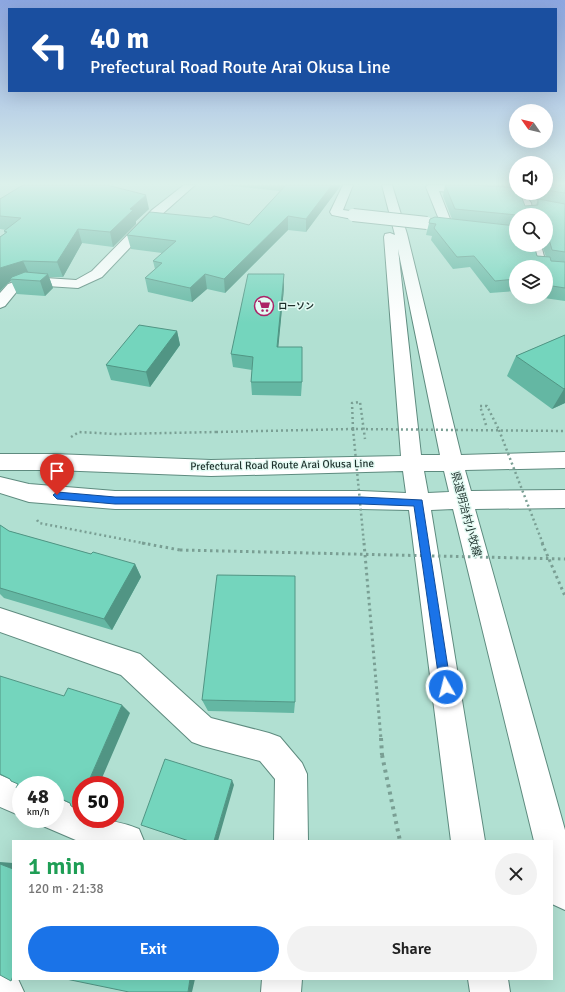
<!DOCTYPE html>
<html lang="en">
<head>
<meta charset="utf-8">
<style>
  :root { --surface:#fff; --page:#f2f2f2; --text:#222; --muted:#767676; --accent:#1a73e8 }
  body { margin:0; font-family:Signika,"Noto Sans JP",sans-serif; background:var(--page); color:var(--text); height:100vh; display:flex; flex-direction:column; font-size:15px; white-space:nowrap }
  * { box-sizing:border-box; margin:0 }
  p { font-size:13px; color:var(--muted) }
  .icon { flex:none; width:22px; height:22px; fill:none; stroke:currentColor; stroke-width:2; stroke-linecap:round; stroke-linejoin:round }
  .map { position:relative; flex:1; overflow:hidden }
  .details { position:absolute; left:12px; top:840px; width:541px; height:140px; display:flex; flex-direction:column; background:var(--surface); border-radius:0px; box-shadow:0 4px 16px #0002 }
  .details>* { flex:none }
  .banner { position:absolute; left:8px; top:8px; width:549px; height:84px; border-radius:0px; box-shadow:0 4px 16px #0002; background:#1a4fa0; color:#fff; overflow:hidden }
  .needle { width:26px; rotate:304deg }
  .buttons { position:absolute; left:509px; top:104px; display:grid; gap:8px }
  .buttons a { display:grid; place-items:center; width:44px; height:44px; border-radius:50%; background:var(--surface); box-shadow:0 4px 16px #0002; font-size:20px }
  .speed { position:absolute; left:12px; top:776px; display:flex; gap:8px; font-size:20px; font-weight:700; text-align:center }
  .speed>* { display:grid; place-content:center; width:52px; height:52px; border-radius:50%; background:var(--surface); box-shadow:0 4px 16px #0002; line-height:1 }
  .speed small { font-size:10px; font-weight:400 }
  .speed .limit { border:6px solid #d22; background:#fff; color:#111 }
  .pin { position:absolute; display:grid; place-items:center; width:34px; height:34px; color:#fff; margin:-41px -17px; border-radius:50% 50% 50% 0; rotate:-45deg; box-shadow:0 0 4px #0007 }
  .pin .icon { rotate:45deg }
  .me { position:absolute; width:44px; margin:-22px; rotate:352deg; stroke-linejoin:round; filter:drop-shadow(0 0 3px #0008) }
  .turn { display:flex; align-items:center; gap:14px; height:84px; padding:0 16px; font-size:18px }
  .turn .icon { width:52px; height:52px; stroke-width:2.5 }
  .turn b { display:block; font-size:28px; line-height:34px }
  .round { display:grid; place-items:center; flex:none; width:42px; height:42px; border-radius:21px; background:var(--page) }
  .overview { display:flex; align-items:center; justify-content:space-between; height:68px; padding:0 16px }
  h1 { font-size:24px; font-weight:600; line-height:30px; color:#1e9e55 }
  .button { display:flex; gap:8px; margin-top:auto; padding:8px 16px }
  .button a { flex:1; height:46px; border-radius:24px; background:var(--accent); color:#fff; font-size:16px; font-weight:600; line-height:46px; text-align:center }
  .button a+a { background:var(--page); color:var(--text) }
  .map>svg:first-child { display:block }
  .lines { fill:none; stroke-linecap:round; stroke-linejoin:round }
  .street-casing { stroke:#5e8b7f; stroke-width:2 }
  .secondary-casing { stroke:#5e8b7f; stroke-width:2 }
  .path-far2 { stroke:#7a9f94; stroke-width:2.5; stroke-dasharray:2 3; stroke-linecap:butt }
  .path-far1 { stroke:#7a9f94; stroke-width:3; stroke-dasharray:2.5 3.5; stroke-linecap:butt }
  .path { stroke:#7a9f94; stroke-width:4; stroke-dasharray:3 4.5; stroke-linecap:butt }
  .street { fill:#fff; fill-rule:evenodd }
  .secondary { fill:#fff; fill-rule:evenodd }
  .street-bridge-casing { stroke:#5e8b7f; stroke-width:14; stroke-linecap:butt }
  .path-bridge-far2 { stroke:#7a9f94; stroke-width:2.5; stroke-dasharray:2 3; stroke-linecap:butt }
  .path-bridge-far1 { stroke:#7a9f94; stroke-width:3; stroke-dasharray:2.5 3.5; stroke-linecap:butt }
  .path-bridge { stroke:#7a9f94; stroke-width:4; stroke-dasharray:3 4.5; stroke-linecap:butt }
  .street-bridge { stroke:#fff; stroke-width:12 }
  .wall { fill:#64b7a3; fill-rule:evenodd }
  .shaded-wall { fill:#519584 }
  .building { fill:#74d5bd; stroke:#519584 }
  .route { fill:#1a73e8; stroke:#114b97 }
  .labels { text-anchor:middle; dominant-baseline:central; stroke-width:3; stroke-linejoin:round; paint-order:stroke }
  .far-poi-label { font-size:9px; font-weight:bold; fill:#1d302b; stroke:#e4fbf4; text-anchor:start }
  .street-label { font-size:11px; fill:#1d302b; stroke:#e4fbf4 }
</style>
</head>
<body>
<div class="map">
<svg width="565" height="992" viewBox="0 0 565 992">
  <rect width="100%" height="100%" fill="#b1e0d2"/>
  <g class="lines">
    <defs>
      <path id="street" d="M184,185H195L160,216L102,277L78,288L31,285L18,290L5,306L0,308V293L8,284L30,277L76,280L92,271L152,210Z
        M343,185H353L343,210L357,212L359,215L357,218C349,220 340,216 332,215L330,212Z
        M428,185H441L524,193L531,203L533,215H521L519,203L516,198L439,191L452,224L450,227H442L426,187Z
        M527,245H541L546,264L549,267L547,270L546,267H533Z
        M0,608L140,654L211,718L269,733L280,737L302,763L307,774L308,841H274L275,779L260,761L203,746L192,742L121,675L0,632Z
        M0,775L24,785H21V816L0,807Z
        M55,797L81,808V819C102,819 120,821 139,829L144,841H78L43,826L40,819H55Z
        M0,971L13,976V979H18L24,992H0Z
        M262,979H302L301,992H261Z"/>
      <path id="secondary" d="M382,185H392L407,234L461,455L565,452V468L465,470L471,491L565,490V508L475,509L565,830V910L552,904V841H534L453,509L431,510L485,841H451L409,510L361,509H115L29,502L0,493V477L29,484L115,491H361L406,493L403,471L211,476L54,470H0V454H54L211,460L401,456L384,237L385,234L390,233L395,235ZM398,249L440,455H421ZM424,471H444L449,492L428,493Z
        M468,979H508L510,992H470Z"/>
    </defs>
    <use href="#street" class="street-casing"/>
    <use href="#secondary" class="secondary-casing"/>
    <path class="path-far2" d="M486,425L480,406H487L499,430
      M353,429L352,403L360,402L365,439
      M71,437L79,432L116,434L216,432
      M37,520L39,523L148,544"/>
    <path class="path-far1" d="M142,543L180,550"/>
    <path class="path" d="M382,755L400,841"/>
    <use href="#street" class="street"/>
    <use href="#secondary" class="secondary"/>
    <defs>
      <path id="street-bridge" d="M353,215L427,223"/>
    </defs>
    <use href="#street-bridge" class="street-bridge-casing"/>
    <path class="path-bridge-far2" d="M353,429L364,544
      M499,430L543,544
      M216,432L353,429L565,431"/>
    <path class="path-bridge-far1" d="M364,543L381,739
      M542,543L565,596
      M180,550L565,559"/>
    <path class="path-bridge" d="M381,738L382,755"/>
    <use href="#street-bridge" class="street-bridge"/>
  </g>
  <path class="wall" d="M222,185H341L306,232L288,230L225,293L207,289L192,302L148,292L145,278L155,269L153,261L162,253L131,249L127,235L249,225L280,191Z
    M437,185H516V193L525,206L536,205L538,200L530,199L525,193H546V185H565V301L537,297H546V267H516V291L490,293L470,267L453,269L431,240L432,236L426,235L429,223L452,219L443,196L445,185ZM516,215H546V245H542L546,257L537,256L516,245Z
    M0,199L149,209L136,221V224L113,247L82,243L63,277H49L53,288L45,296L17,294L11,281L8,283L0,291V237L5,234L4,231L6,230L0,229Z
    M284,288L278,347L302,382L301,396L252,395L251,382L252,370L233,367L231,354Z
    M177,331L180,345L150,387L111,380L106,365Z
    M565,335V403L552,409L507,376L516,356Z
    M0,525L9,531L91,554L135,564L141,577L112,630L4,598L0,594Z
    M202,700L295,702L294,713L208,711Z"/>
  <path class="shaded-wall" d="M332,185H341L306,232V219Z
    M146,195L149,209L136,221V224L113,247L110,232L130,209Z
    M288,216V230L225,293L224,279Z
    M78,229L82,243L63,277L57,262Z
    M23,261L30,276L10,279L11,281L8,283L0,291V268Z
    M48,274L53,288L45,296L40,281Z
    M205,274L207,289L192,302L190,288Z
    M284,274V288L277,361V347Z
    M177,331L180,345L150,387L146,372Z
    M565,388V403L552,409L564,389Z
    M135,564L141,577L112,630L104,619Z
    M122,705L130,713L99,785H87Z
    M232,780L234,785L218,841H214Z
    M81,798V809L76,808Z
    M0,862L13,863V869L0,865Z
    M190,979H195L192,992H188Z"/>
  <path class="building" d="M23,185H107L146,195L130,209L133,210L110,232L78,229L57,262L23,261L0,268V237L7,232L4,231L21,218L0,216V199Z
    M286,185H332L306,219L288,216L224,279L205,274L190,288L145,278L162,263L153,261L176,241L127,235L150,212L211,218L214,216L249,225Z
    M445,185H471L516,188V193H520L525,206L538,205V199L565,204V252L552,250L547,232H546V215H517L455,209Z
    M546,185H565V193L546,190Z
    M435,217L516,226V245H534L537,256L550,257L551,261L565,262V288L546,285V267H516V279L495,281L474,256L457,257L434,228L436,224L429,223L430,219Z
    M25,272L48,274L40,281L10,279L12,277Z
    M248,274H284L277,347H302V382H251L253,357L231,354Z
    M139,325L177,331L146,372L106,365Z
    M565,335V388L564,389L516,356Z
    M0,525L9,531L91,554L93,552L135,564L104,619L0,588Z
    M217,575L295,576V702L202,700Z
    M0,676L64,696L68,688L122,705L87,785H81V798L76,808L71,806L70,803L55,796V785H21V789L16,788L18,784L11,781L10,779L0,774Z
    M165,759L232,780L214,841H189L141,825Z
    M0,864L13,869V976L11,981L0,975Z
    M66,979H190L188,992H129Z"/>
  <linearGradient id="sky" x2="0" y2="1"><stop stop-color="#8ca6e0"/><stop offset="0.57" stop-color="#dcf1eb"/><stop offset="1" stop-color="#dcf1eb" stop-opacity="0"/></linearGradient>
  <rect width="565" height="323" fill="url(#sky)"/>
  <path class="route" d="M57,492L115,497H361L422,500L451,687L450,691L446,693L441,691L440,687L414,506L361,504H115L57,499L53,495Z"/>
  <defs>
    <symbol id="supermarket-ring" viewBox="-11 -11 22 22"><circle r="9.5" fill="#e4fbf4" stroke="#ab2367" stroke-width="1.5"/><path d="M-6-5.5h2.5l.6 2H6L4.5 2H-2.5L-4.4-4H-6ZM-1.5 3.2a1.3 1.3 0 1 0 .1 0ZM3 3.2a1.3 1.3 0 1 0 .1 0Z" fill="#ab2367"/></symbol>
  </defs>
  <g fill-rule="evenodd">
    <use href="#supermarket-ring" x="253" y="295" width="22" height="22"/>
  </g>
  <g class="labels">
    <g class="far-poi-label">
      <text x="278" y="306">ローソン</text>
    </g>
    <g class="street-label">
      <text transform="translate(282 465) rotate(-1)">Prefectural Road Route Arai Okusa Line</text>
      <text transform="translate(466 514) rotate(75)">県道明治村小牧線</text>
    </g>
  </g>
</svg>
<div class="buttons">
<a><svg class="needle" viewBox="-14 -14 28 28"><path d="M0-13l5 13h-10z" fill="#e53935"/><path d="M0 13l5-13h-10z" fill="#767676"/></svg></a>
<a><svg class="icon" aria-label="sound" viewBox="0 0 24 24"><path d="M4 9h4l5-4v14l-5-4H4zM17 9q2 3 0 6"/></svg></a>
<a><svg class="icon" aria-label="search" viewBox="0 0 24 24"><circle cx="10" cy="10" r="6"/><path d="M15 15l6 6"/></svg></a>
<a><svg class="icon" aria-label="layers" viewBox="0 0 24 24"><path d="M12 4l9 5-9 5-9-5zM3 14l9 5 9-5"/></svg></a>
</div>
<div class="speed"><div>48<small>km/h</small></div><div class="limit">50</div></div>
<div class="pin" style="left:57px;top:495px;background:#d93025"><svg class="icon" aria-label="arrive" viewBox="0 0 24 24"><path d="M6 21V4h12l-3 4 3 4H6"/></svg></div>
<svg class="me" style="left:446px;top:687px" viewBox="-20 -20 40 40"><circle r="17" fill="#1a73e8" stroke="#fff" stroke-width="3"/><path d="M0-11L8 9 0 5-8 9z" fill="#fff"/></svg>
<div class="banner">
<div class="turn"><svg class="icon" aria-label="left" viewBox="0 0 24 24"><path d="M17 20v-9H6M10 6l-5 5 5 5"/></svg><div><b>40 m</b>Prefectural Road Route Arai Okusa Line</div></div>
</div>
<section class="details">
<div class="overview"><div><h1>1 min</h1><p>120 m · 21:38</p></div><a class="round"><svg class="icon" aria-label="close" viewBox="0 0 24 24"><path d="M6 6l12 12M18 6L6 18"/></svg></a></div>
<div class="button"><a>Exit</a><a>Share</a></div>
</section>
</div>
</body>
</html>
